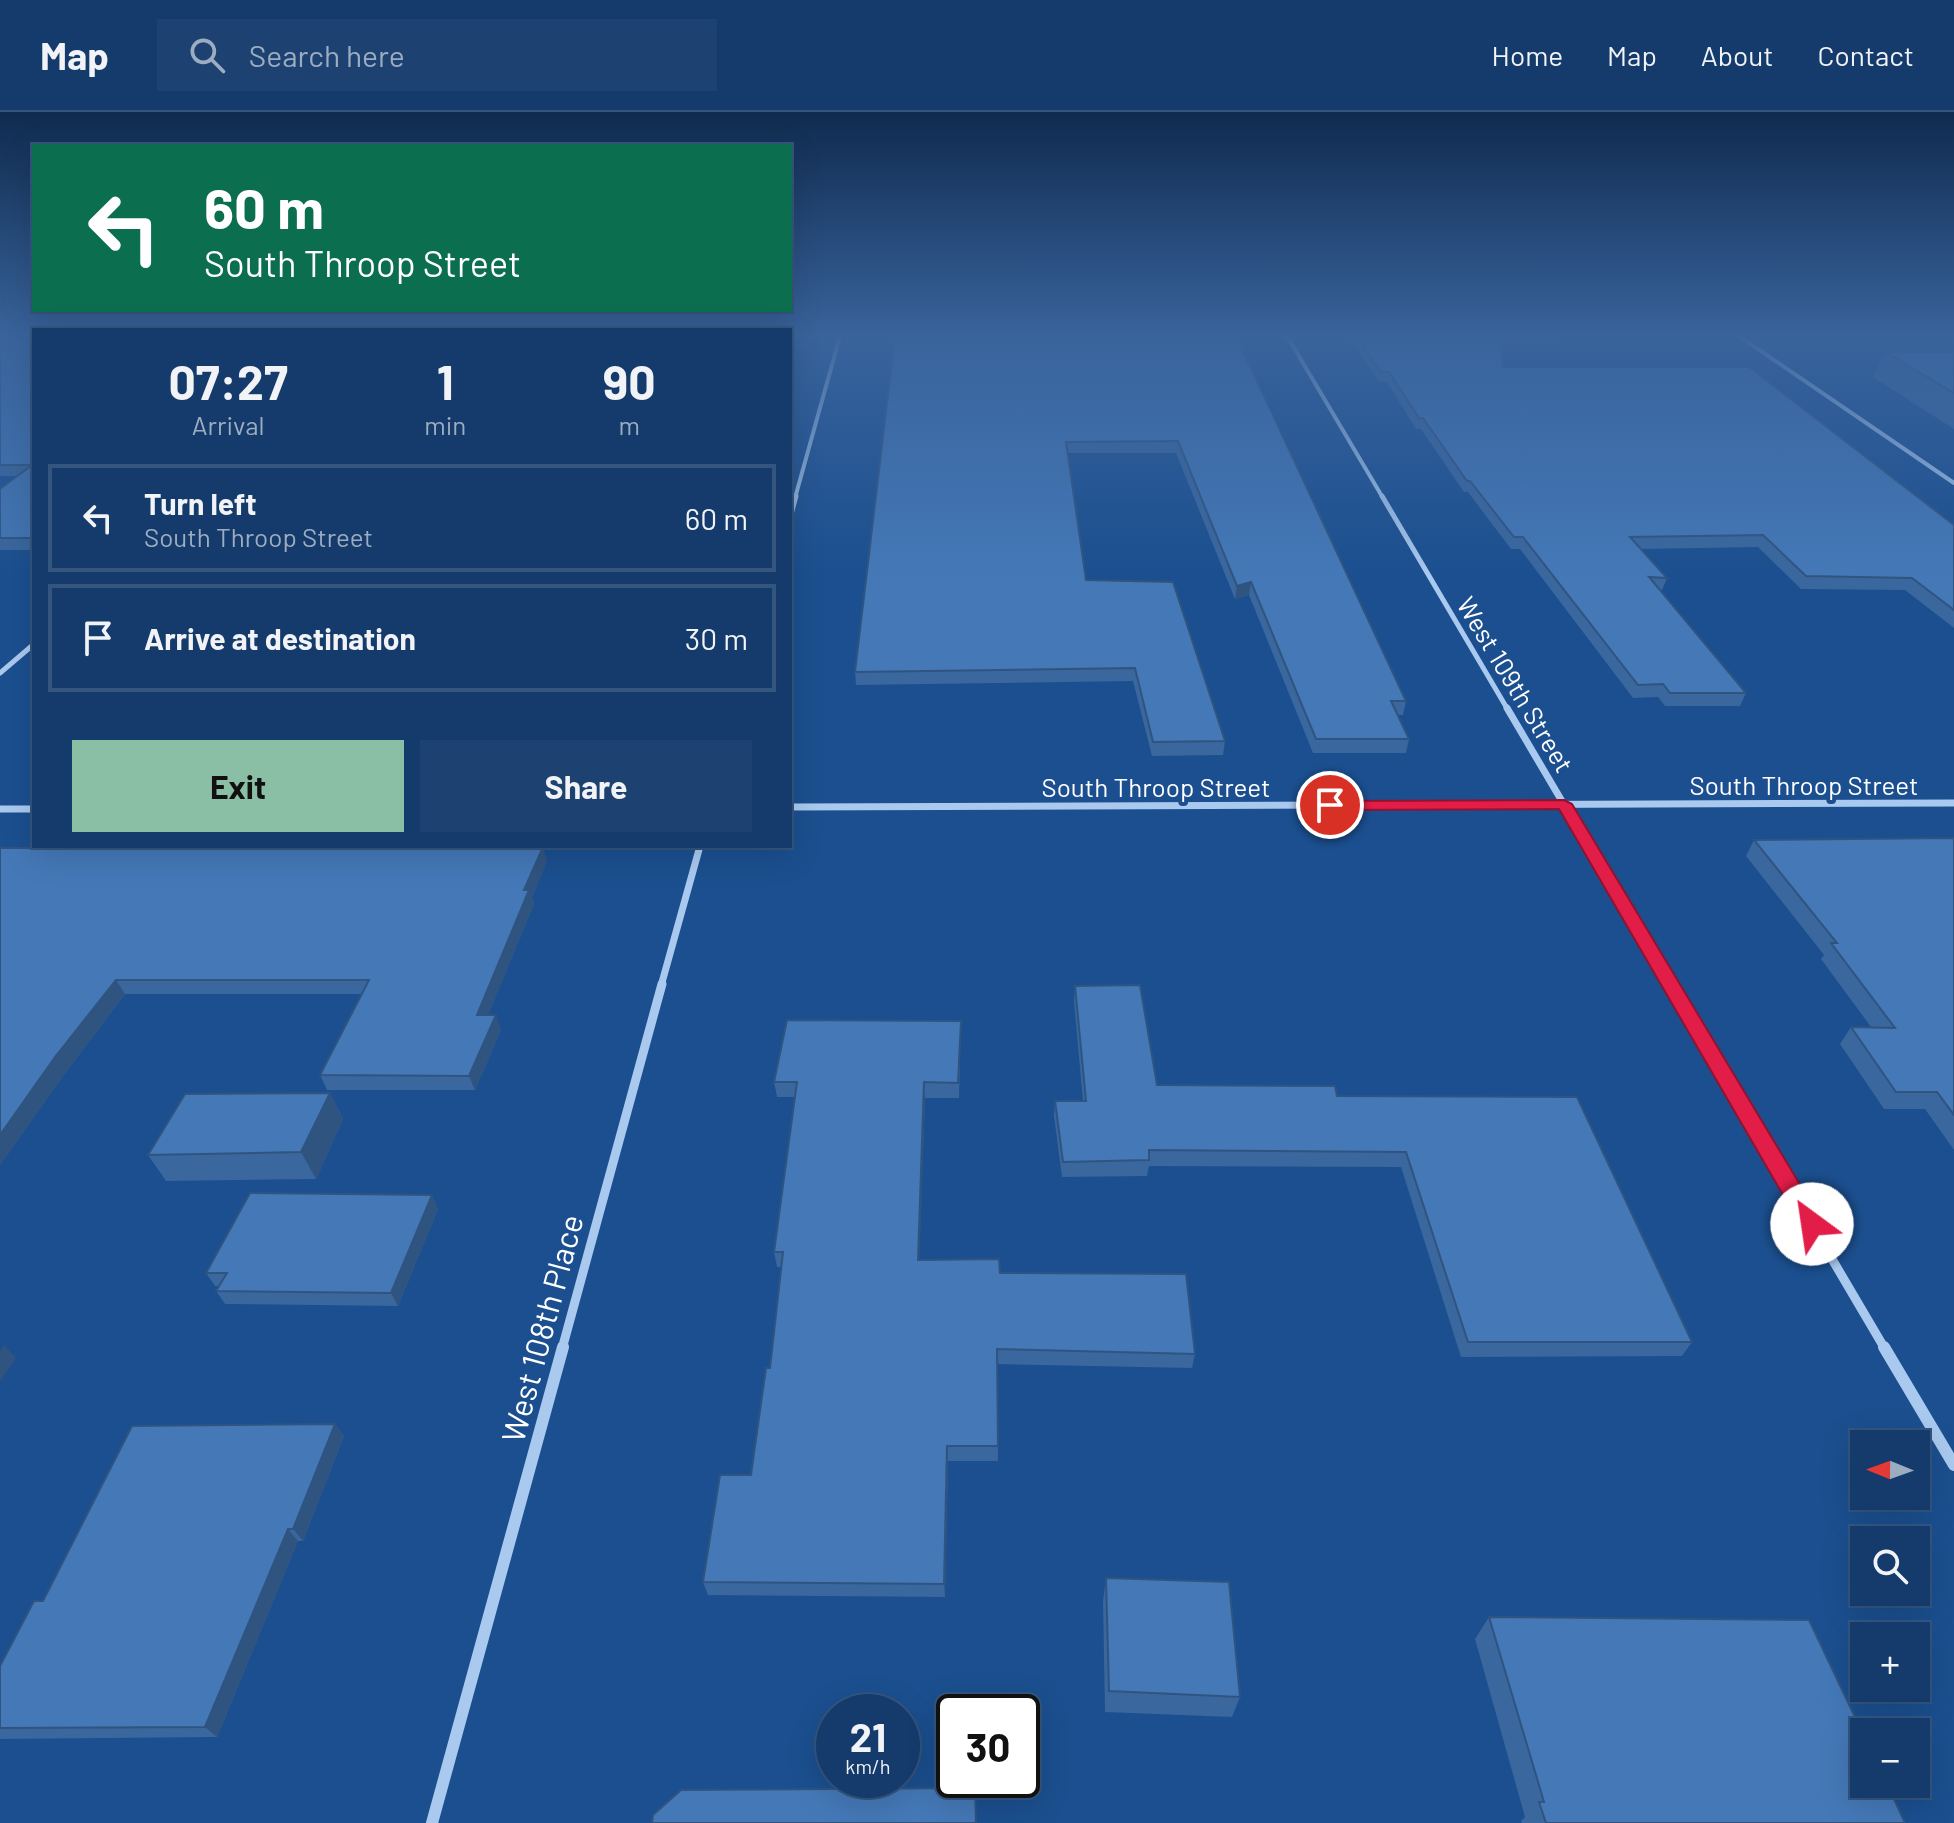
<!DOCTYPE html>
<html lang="en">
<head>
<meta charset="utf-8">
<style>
  :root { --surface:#143b6b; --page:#1d4271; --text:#f1f3f6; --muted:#9dadc1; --line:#33557e; --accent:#8abfa5 }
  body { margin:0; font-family:Barlow,sans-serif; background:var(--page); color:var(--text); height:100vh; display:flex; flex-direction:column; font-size:30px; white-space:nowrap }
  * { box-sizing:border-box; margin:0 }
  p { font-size:26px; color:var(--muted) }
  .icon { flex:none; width:44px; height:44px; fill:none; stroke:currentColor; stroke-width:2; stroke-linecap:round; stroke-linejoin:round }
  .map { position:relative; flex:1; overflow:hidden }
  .sheet { position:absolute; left:32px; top:216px; width:760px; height:520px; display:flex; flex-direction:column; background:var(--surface); border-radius:0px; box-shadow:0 8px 32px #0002,0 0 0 2px var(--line) }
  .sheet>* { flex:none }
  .hud { position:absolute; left:32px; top:32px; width:760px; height:168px; border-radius:0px; box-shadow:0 8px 32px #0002,0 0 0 2px var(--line); background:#0b6e4f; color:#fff; overflow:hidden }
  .needle { width:52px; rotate:271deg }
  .fabs { position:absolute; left:1850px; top:1318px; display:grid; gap:16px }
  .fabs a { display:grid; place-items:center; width:80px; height:80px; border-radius:0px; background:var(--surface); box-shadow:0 8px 32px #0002,0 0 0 2px var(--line); font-size:40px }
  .speed { position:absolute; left:816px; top:1582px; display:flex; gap:16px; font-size:40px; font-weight:700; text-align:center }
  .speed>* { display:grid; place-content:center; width:104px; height:104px; border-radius:50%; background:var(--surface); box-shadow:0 8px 32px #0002,0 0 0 2px var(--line); line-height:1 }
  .speed small { font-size:20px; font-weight:400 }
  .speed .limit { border:4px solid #111; border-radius:12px; background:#fff; color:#111 }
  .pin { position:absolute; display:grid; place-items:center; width:68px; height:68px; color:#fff; margin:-34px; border:4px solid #fff; border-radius:50%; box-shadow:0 2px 8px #0007 }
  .me { position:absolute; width:88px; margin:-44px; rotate:329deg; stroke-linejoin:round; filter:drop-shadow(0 0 6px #0008) }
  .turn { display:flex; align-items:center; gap:28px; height:168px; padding:0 40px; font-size:36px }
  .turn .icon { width:104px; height:104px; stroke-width:2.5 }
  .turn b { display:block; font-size:56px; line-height:68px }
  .eta { display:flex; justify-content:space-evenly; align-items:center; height:136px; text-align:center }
  .eta b { font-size:48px; font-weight:700; line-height:56px }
  .primary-button { display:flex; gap:16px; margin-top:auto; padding:16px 40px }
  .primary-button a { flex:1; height:92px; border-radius:0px; background:var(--accent); color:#111; font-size:32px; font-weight:700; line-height:92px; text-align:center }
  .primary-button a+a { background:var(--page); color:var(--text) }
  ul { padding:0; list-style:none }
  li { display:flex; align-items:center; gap:24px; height:108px; margin:0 16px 12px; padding:0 24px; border:4px solid var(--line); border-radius:0px }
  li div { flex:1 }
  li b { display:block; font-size:30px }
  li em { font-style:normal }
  header { display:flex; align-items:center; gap:48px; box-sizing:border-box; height:112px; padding:0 40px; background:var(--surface); border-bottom:2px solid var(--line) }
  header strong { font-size:38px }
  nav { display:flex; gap:44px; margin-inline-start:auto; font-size:28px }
  .search { width:560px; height:72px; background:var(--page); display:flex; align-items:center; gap:20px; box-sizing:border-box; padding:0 28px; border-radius:0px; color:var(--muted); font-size:30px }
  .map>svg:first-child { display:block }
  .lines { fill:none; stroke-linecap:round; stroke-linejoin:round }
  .street-far4 { stroke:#a9c9ee; stroke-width:4 }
  .street-far3 { stroke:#a9c9ee; stroke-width:5 }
  .street-far2 { stroke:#a9c9ee; stroke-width:7 }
  .street-far1 { stroke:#a9c9ee; stroke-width:9 }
  .street { stroke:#a9c9ee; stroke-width:12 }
  .wall { fill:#3a679d }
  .shaded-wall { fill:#305480 }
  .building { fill:#4478b7; stroke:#305480; stroke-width:2 }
  .route { fill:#e11d48; stroke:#92132f; stroke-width:2 }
  .labels { text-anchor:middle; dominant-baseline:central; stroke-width:8; stroke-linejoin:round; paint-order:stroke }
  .street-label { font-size:26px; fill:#fff; stroke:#1b4f8f }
  .near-street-label { font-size:32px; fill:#fff; stroke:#1b4f8f }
</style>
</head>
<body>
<header>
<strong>Map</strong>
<div class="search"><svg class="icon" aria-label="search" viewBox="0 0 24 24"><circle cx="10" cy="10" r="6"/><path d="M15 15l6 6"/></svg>Search here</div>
<nav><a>Home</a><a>Map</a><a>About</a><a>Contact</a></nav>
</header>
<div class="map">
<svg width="1954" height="1711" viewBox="0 0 1954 1711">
  <rect width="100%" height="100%" fill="#1b4f8f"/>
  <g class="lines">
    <path class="street-far4" d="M1287,224L1383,386
      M1739,224L1954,371
      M795,386L840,224"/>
    <path class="street-far3" d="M1382,384L1508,598
      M790,406L796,384
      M0,561L34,532"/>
    <path class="street-far2" d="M1507,596L1671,874
      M790,695L1954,691
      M0,697H34
      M661,874L700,734"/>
    <path class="street-far1" d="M1670,872L1885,1237
      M562,1237L662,872"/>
    <path class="street" d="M1884,1235L1954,1353
      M432,1711L563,1235"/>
  </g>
  <path class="wall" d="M0,224H34V438H0V377L18,364H0Z
    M895,224H1236L1406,589L1403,603H1398L1409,627L1406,641H1313L1249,483L1235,487L1176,341H1067L1086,468L1225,629L1223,643L1152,644L1133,569L856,573L855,560Z
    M1349,224H1561L1501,237L1503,255L1954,413V516L1905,478L1801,477L1758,435L1641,437L1667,466L1662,478H1659L1746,581L1740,594H1665L1658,585L1633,586L1520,437H1511L1468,380H1464L1421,317H1416L1387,270H1379Z
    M1885,240H1954V317L1873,265Z
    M1954,726V1038L1925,997H1884L1840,932L1851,915H1871L1821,847L1824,843L1746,744L1754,728Z
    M0,736L547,749L532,785L534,792L488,903L501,918L475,978H327L320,963L362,882H125L66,960L0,1053Z
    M1075,874L1157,973L1337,984L1692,1230L1682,1244L1461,1245L1401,1055L1149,1054L1147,1064L1062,1065L1054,1004L1055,989H1083L1074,889Z
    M961,909L959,986H925L919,1148L1000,1161L1195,1242L1192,1256L997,1252L998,1349H948L945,1485L708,1483L703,1470L751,1363L770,1256L782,1155H777L774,1140L795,985H777L774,970Z
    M330,981L343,1007L316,1067L166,1069L148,1043Z
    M438,1097L398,1194L225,1192L216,1179L219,1174H215L206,1161Z
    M335,1312L344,1324L303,1429H298L217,1625L0,1627V1554L43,1489Z
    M1106,1466L1240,1585L1232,1605L1105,1600L1103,1489Z
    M1489,1505L1905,1711H1522L1521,1709L1525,1705L1475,1527Z"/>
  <path class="shaded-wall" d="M1518,224H1561L1497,237L1500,228Z
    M1251,470L1249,483L1235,487L1237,474Z
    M543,735L547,749L532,785L534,792L482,918L477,903L524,778Z
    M116,868L125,882L66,960L0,1053V1023L55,945Z
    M496,903L501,918L475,978L469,964Z
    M924,970L925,986L919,1163L918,1148Z
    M330,981L343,1007L316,1067L301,1040Z
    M432,1083L438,1097L398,1194L391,1181Z
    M4,1233L16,1246L0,1270V1239Z
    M335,1312L344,1324L303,1429L293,1417Z
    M947,1334L948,1349L945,1485L944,1472Z
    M288,1417L298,1429L217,1625L205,1615Z"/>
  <path class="building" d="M0,224H34V426H0V377L32,353H0Z
    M895,224H1236L1406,589H1391L1409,627H1316L1251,470L1237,474L1178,329L1066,330L1086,468L1173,470L1225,629L1153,630L1135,556L855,560Z
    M1357,224H1518L1500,228L1503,255H1749L1954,413V498L1912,466L1806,464L1763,423L1630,425L1667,466L1649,465L1746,581H1670L1663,572L1638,573L1523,425H1514L1470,369H1467L1423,306H1419L1389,260H1381Z
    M1885,240H1954V281Z
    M1954,726V1003L1937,980H1896L1851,915L1895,916L1831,831H1837L1754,728Z
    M109,734H416L543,735L524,778H529L477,903H496L469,964L320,963L369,868H116L55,945L0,1023V736H108Z
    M1140,873L1157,973L1335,974L1337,984L1577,985L1692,1230H1468L1406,1040L1149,1038V1048L1063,1050L1055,989H1086L1075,874Z
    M787,908L961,909L958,971L924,970L918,1148L999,1147L1000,1161L1186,1162L1195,1242L997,1237L998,1334H947L944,1472L703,1470L720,1363H751L766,1256H770L783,1140H774L797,970H774Z
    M330,981L301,1040L148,1043L185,982Z
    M250,1081L432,1083L391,1181L216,1179L227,1161H206Z
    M335,1312L293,1417H288L205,1615L0,1616V1554L34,1489H43L132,1314Z
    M1106,1466L1229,1470L1240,1585L1109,1579Z
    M1489,1505L1809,1508L1864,1624V1672H1887L1905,1711H1546L1539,1690H1544Z
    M975,1676L976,1711H652L653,1703L681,1678Z"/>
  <linearGradient id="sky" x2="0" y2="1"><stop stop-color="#0f2b4f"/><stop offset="0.48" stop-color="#39639b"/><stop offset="1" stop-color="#39639b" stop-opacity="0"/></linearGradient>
  <rect width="1954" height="464" fill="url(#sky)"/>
  <path class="route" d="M1564,688L1572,692L1820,1106L1823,1112L1820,1119L1812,1122L1804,1119L1559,697L1330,698L1322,693L1330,689Z"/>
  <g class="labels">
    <g class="street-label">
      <text transform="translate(1516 572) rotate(59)">West 109th Street</text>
      <text x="1804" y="672">South Throop Street</text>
      <text x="1156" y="674">South Throop Street</text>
    </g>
    <g class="near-street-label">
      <text transform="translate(541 1216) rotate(-75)">West 108th Place</text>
    </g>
  </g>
</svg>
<div class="fabs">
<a><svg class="needle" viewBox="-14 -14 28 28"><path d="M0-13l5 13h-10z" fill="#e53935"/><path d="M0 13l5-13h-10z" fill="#9dadc1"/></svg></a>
<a><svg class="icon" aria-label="search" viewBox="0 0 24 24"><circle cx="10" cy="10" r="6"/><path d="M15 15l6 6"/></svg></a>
<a>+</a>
<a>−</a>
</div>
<div class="speed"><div>21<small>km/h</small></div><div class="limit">30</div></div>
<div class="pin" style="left:1330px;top:693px;background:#d93025"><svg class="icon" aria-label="arrive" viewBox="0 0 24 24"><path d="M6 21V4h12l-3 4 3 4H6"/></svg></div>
<svg class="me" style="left:1812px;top:1112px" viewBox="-20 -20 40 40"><circle r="19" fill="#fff"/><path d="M0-13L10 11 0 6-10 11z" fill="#e11d48"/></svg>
<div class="hud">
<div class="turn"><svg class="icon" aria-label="left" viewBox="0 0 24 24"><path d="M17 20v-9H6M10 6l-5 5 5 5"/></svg><div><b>60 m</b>South Throop Street</div></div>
</div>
<section class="sheet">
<div class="eta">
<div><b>07:27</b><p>Arrival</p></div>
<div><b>1</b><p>min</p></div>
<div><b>90</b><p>m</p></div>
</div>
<ul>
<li><svg class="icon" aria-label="left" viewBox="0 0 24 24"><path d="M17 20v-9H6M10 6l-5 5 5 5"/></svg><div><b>Turn left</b><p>South Throop Street</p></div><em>60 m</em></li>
<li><svg class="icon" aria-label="arrive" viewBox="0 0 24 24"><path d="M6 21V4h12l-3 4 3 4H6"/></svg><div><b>Arrive at destination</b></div><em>30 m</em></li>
</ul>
<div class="primary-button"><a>Exit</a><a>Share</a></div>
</section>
</div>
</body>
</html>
